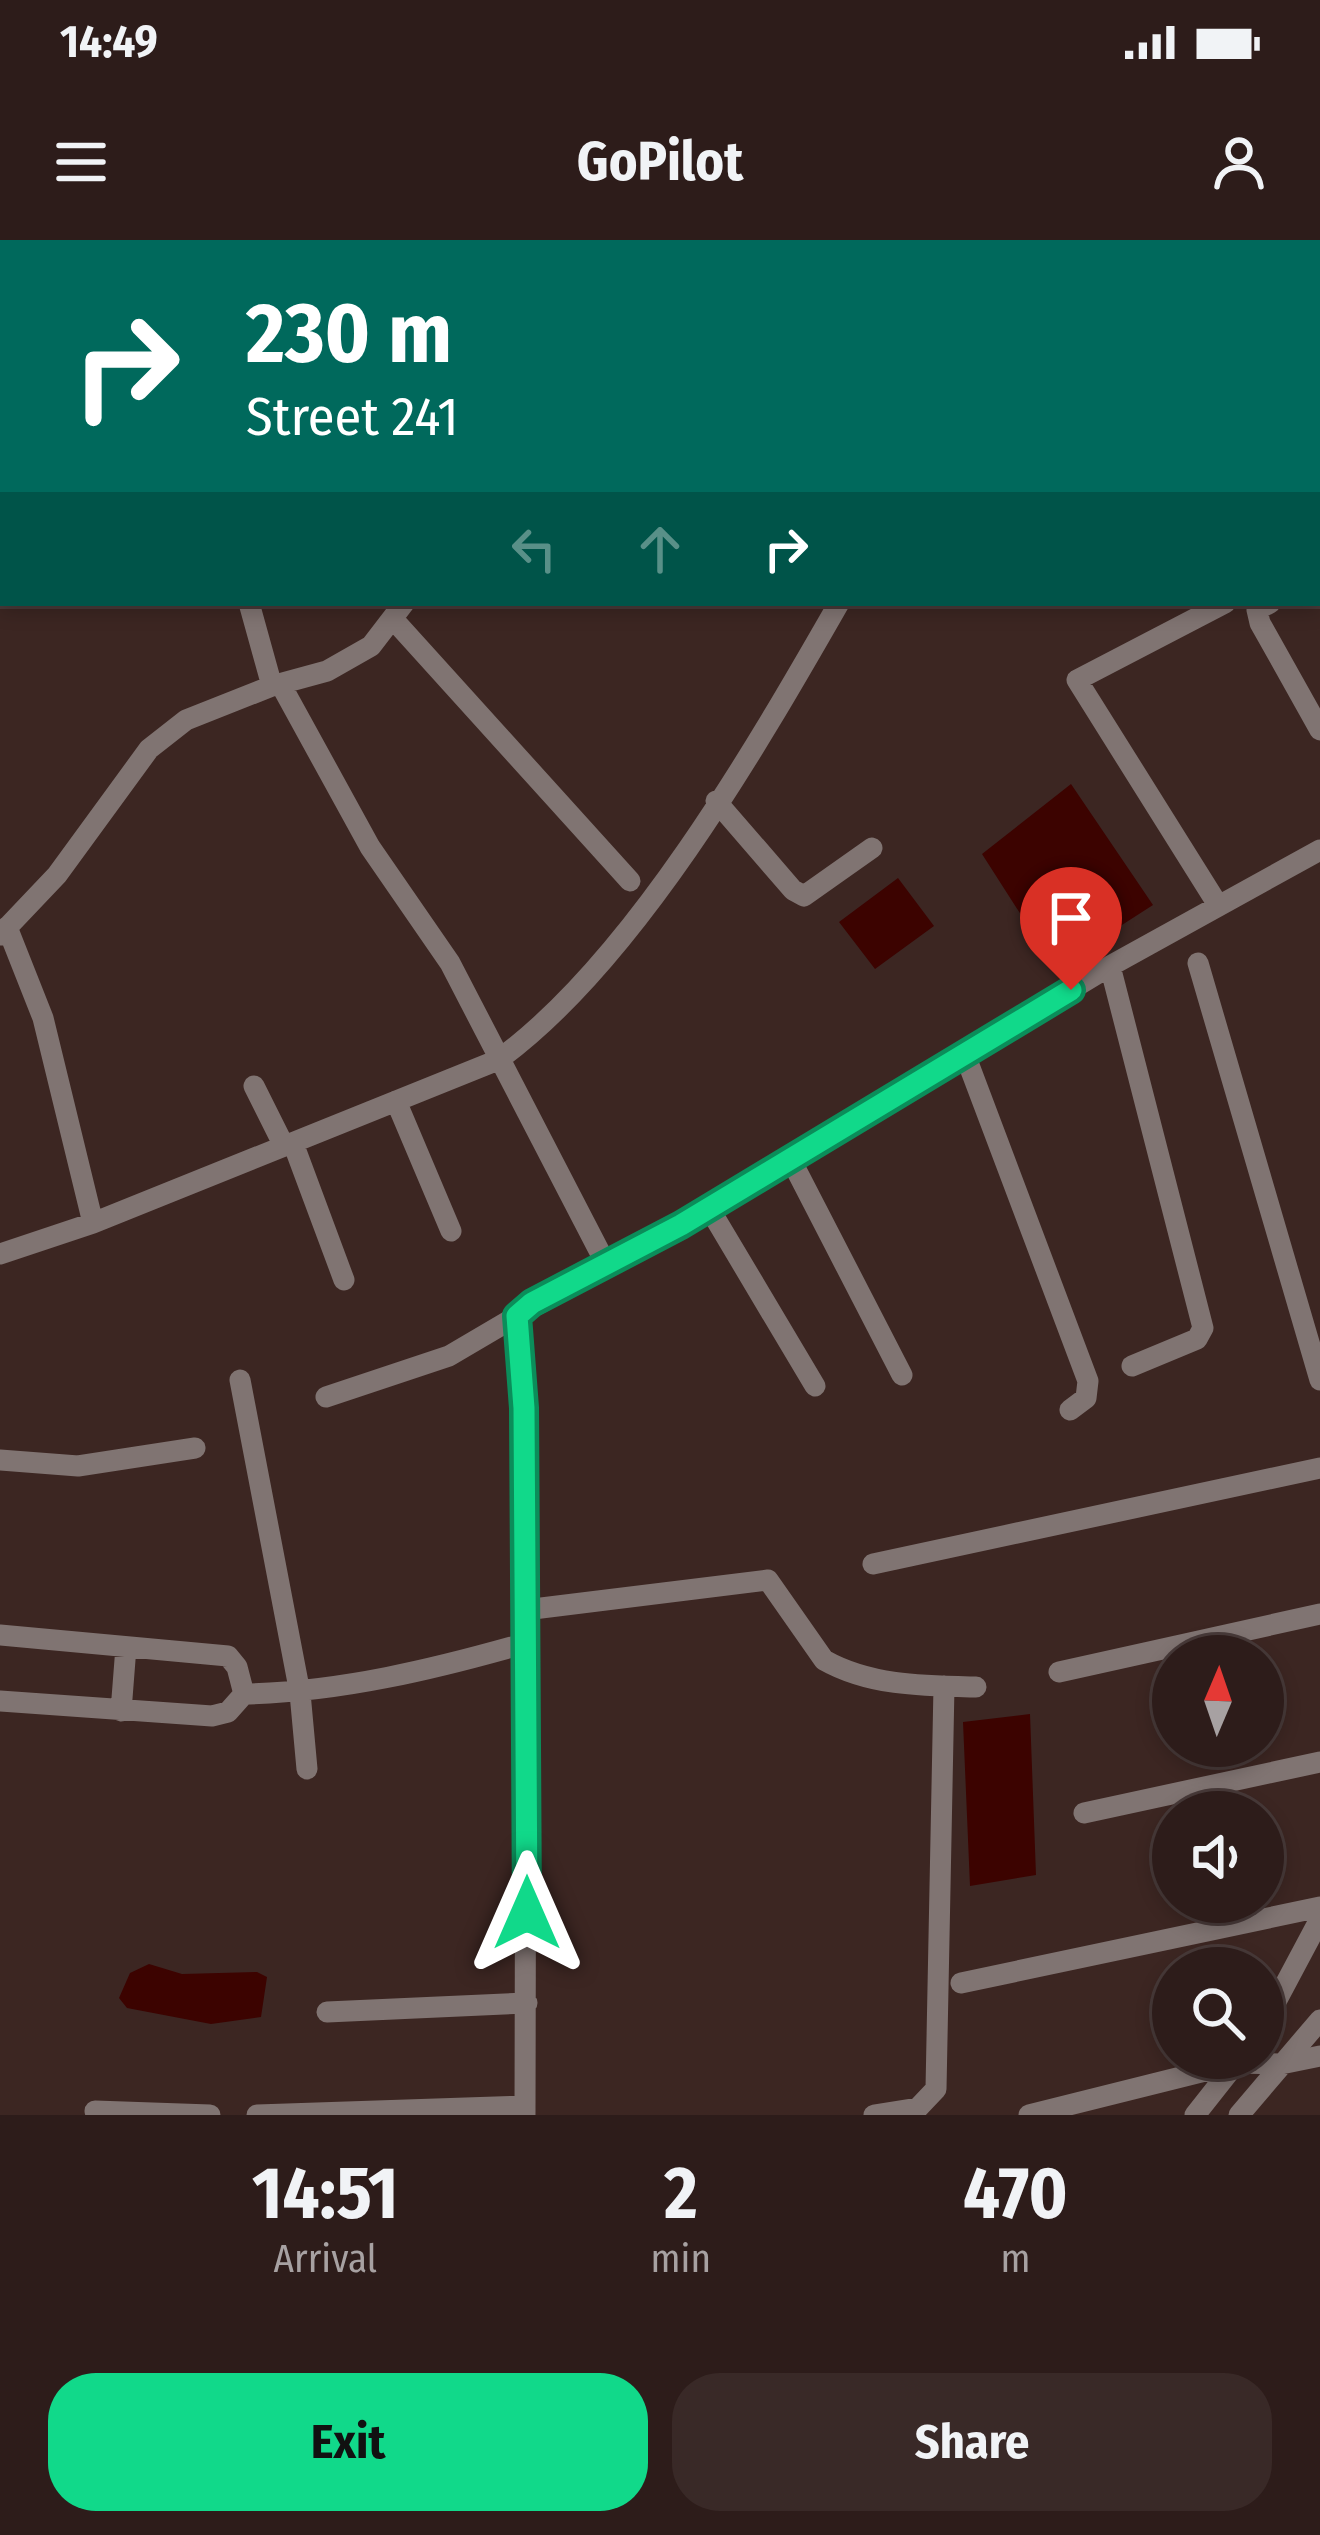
<!DOCTYPE html>
<html lang="en">
<head>
<meta charset="utf-8">
<style>
  :root { --surface:#2d1c1a; --page:#392927; --text:#f1f3f6; --muted:#a7a1a2; --line:#483a39; --accent:#11d98a }
  body { margin:0; font-family:"Fira Sans Condensed",sans-serif; background:var(--page); color:var(--text); height:100vh; display:flex; flex-direction:column; font-size:45px; white-space:nowrap }
  * { box-sizing:border-box; margin:0 }
  p { font-size:39px; color:var(--muted) }
  .icon { flex:none; width:66px; height:66px; fill:none; stroke:currentColor; stroke-width:2; stroke-linecap:round; stroke-linejoin:round }
  .map { position:relative; height:1875px; overflow:hidden }
  .sheet { display:flex; flex-direction:column; background:var(--surface); flex:1 }
  .sheet>* { flex:none }
  .guide { position:absolute; left:0px; top:0px; width:1320px; height:366px; box-shadow:0 6px 18px #0003,0 0 0 3px var(--line); background:#00695c; color:#fff; overflow:hidden }
  .needle { width:78px; rotate:2deg }
  .buttons { position:absolute; left:1152px; top:1395px; display:grid; gap:24px }
  .buttons a { display:grid; place-items:center; width:132px; height:132px; border-radius:50%; background:var(--surface); box-shadow:0 6px 18px #0003,0 0 0 3px var(--line); font-size:60px }
  .pin { position:absolute; display:grid; place-items:center; width:102px; height:102px; color:#fff; margin:-123px -51px; border-radius:50% 50% 50% 0; rotate:-45deg; box-shadow:0 0 12px #0007 }
  .pin .icon { rotate:45deg }
  .me { position:absolute; width:132px; margin:-66px; rotate:0deg; stroke-linejoin:round; filter:drop-shadow(0 0 9px #0008) }
  .turn { display:flex; align-items:center; gap:42px; height:252px; padding:0 48px; font-size:54px }
  .turn .icon { width:156px; height:156px; stroke-width:2.5 }
  .turn b { display:block; font-size:84px; line-height:102px }
  .lanes { display:flex; align-items:center; height:114px; padding:0 48px; background:#0003; justify-content:center; gap:60px; direction:ltr }
  .lanes .off { opacity:.35 }
  .eta { display:flex; justify-content:space-evenly; align-items:center; height:204px; text-align:center }
  .eta b { font-size:72px; font-weight:700; line-height:84px }
  .button { display:flex; gap:24px; margin-top:auto; padding:24px 48px }
  .button a { flex:1; height:138px; border-radius:48px; background:var(--accent); color:#111; font-size:48px; font-weight:700; line-height:138px; text-align:center }
  .button a+a { background:var(--page); color:var(--text) }
  .status { display:flex; justify-content:space-between; align-items:center; height:84px; padding:0 60px; background:var(--surface); direction:ltr }
  .status svg { height:33px; fill:currentColor }
  header { display:flex; justify-content:space-between; align-items:center; height:156px; padding:0 48px; background:var(--surface); font-size:54px; font-weight:700 }
  .map>svg:first-child { display:block }
  .water { fill:#3c0300 }
  .lines { fill:none; stroke-linecap:round; stroke-linejoin:round }
  .minor { stroke:#807472; stroke-width:21 }
  .route-casing { stroke:#0b8d5a; stroke-width:30 }
  .route { stroke:#11d98a; stroke-width:21 }
</style>
</head>
<body>
<div class="status"><b>14:49</b><svg viewBox="0 0 49 12"><path d="M0 12V9h3v3zM5 12V6h3v6zM10 12V3h3v9zM15 12V0h3v12zM26 1h20v11H26zM47 4h2v5h-2z"/></svg></div>
<header><svg class="icon" aria-label="menu" viewBox="0 0 24 24"><path d="M4 6h16M4 12h16M4 18h16"/></svg>GoPilot<svg class="icon" aria-label="person" viewBox="0 0 24 24"><circle cx="12" cy="8" r="4"/><path d="M4 21q1-7 8-7t8 7"/></svg></header>
<div class="map">
<svg width="1320" height="1875" viewBox="0 0 1320 1875">
  <rect width="100%" height="100%" fill="#3c2622"/>
  <path class="water" d="M1071,544L1153,665L1055,728L982,614Z
    M898,638L934,686L875,729L839,682Z
    M1030,1474L1036,1635L970,1646L963,1482Z
    M149,1724L182,1734L257,1732L267,1737L261,1777L211,1784L127,1768L119,1758L130,1733Z"/>
  <g class="lines">
    <path class="minor" d="M40,0L41,3
      M344,0L347,3
      M504,0L507,3
      M1148,0L1151,3
      M666,3L668,0
      M1191,3L1195,0
      M1281,3L1289,0
      M1317,317L1320,316
      M1317,339L1320,337
      M249,363L272,446
      M1270,363L1257,370L1260,383L1320,490
      M393,379L630,641
      M281,445L370,607L450,723L606,1024
      M716,561L793,650L804,656L872,608
      M1218,665L1077,440L1225,363
      M7,687L43,778L93,983
      M0,695L57,635L149,509L186,480L272,446L327,431L371,406L404,363
      M1198,723L1320,1140
      M1110,726L1203,1088L1197,1099L1132,1126
      M964,812L1088,1141L1086,1158L1070,1170
      M254,846L284,906
      M396,861L451,991
      M293,903L344,1040
      M790,918L902,1135
      M709,968L815,1146
      M0,1014L93,983L498,820C632,723 756,508 839,363
      M240,1140L300,1453L307,1529
      M326,1157L449,1116L517,1076
      M0,1220L78,1226L195,1208
      M873,1324L1320,1228
      M525,1370L768,1340L824,1420C870,1446 924,1446 976,1447
      M0,1395L228,1416L237,1427L244,1454C340,1452 435,1429 526,1403
      M1059,1432L1320,1374
      M0,1461L212,1476L228,1472L244,1454
      M121,1471L126,1407
      M1084,1573L1320,1522
      M961,1743L1320,1667
      M327,1772L527,1763
      M1263,1786L1320,1679
      M95,1871L210,1875
      M257,1875L525,1866
      M525,1875L526,1403L524,1168L517,1076L681,985L1110,726L1320,610
      M874,1875L918,1868L936,1849L944,1446
      M1029,1875L1237,1823L1281,1824L1320,1816
      M1195,1875L1240,1818
      M1239,1875L1320,1780"/>
  </g>
  <g class="lines">
    <defs>
      <path id="route" d="M527,1673L524,1168L517,1076L532,1063L681,985L1071,750"/>
    </defs>
    <use href="#route" class="route-casing"/>
    <use href="#route" class="route"/>
  </g>
</svg>
<div class="buttons">
<a><svg class="needle" viewBox="-14 -14 28 28"><path d="M0-13l5 13h-10z" fill="#e53935"/><path d="M0 13l5-13h-10z" fill="#a7a1a2"/></svg></a>
<a><svg class="icon" aria-label="sound" viewBox="0 0 24 24"><path d="M4 9h4l5-4v14l-5-4H4zM17 9q2 3 0 6"/></svg></a>
<a><svg class="icon" aria-label="search" viewBox="0 0 24 24"><circle cx="10" cy="10" r="6"/><path d="M15 15l6 6"/></svg></a>
</div>
<div class="pin" style="left:1071px;top:750px;background:#d93025"><svg class="icon" aria-label="arrive" viewBox="0 0 24 24"><path d="M6 21V4h12l-3 4 3 4H6"/></svg></div>
<svg class="me" style="left:527px;top:1673px" viewBox="-20 -20 40 40"><path d="M0-17L14 15 0 8-14 15z" fill="#11d98a" stroke="#fff" stroke-width="4"/></svg>
<div class="guide">
<div class="turn"><svg class="icon" aria-label="right" viewBox="0 0 24 24"><path d="M7 20v-9h11M14 6l5 5-5 5"/></svg><div><b>230 m</b>Street 241</div></div>
<div class="lanes"><svg class="icon off" aria-label="left" viewBox="0 0 24 24"><path d="M17 20v-9H6M10 6l-5 5 5 5"/></svg><svg class="icon off" aria-label="ahead" viewBox="0 0 24 24"><path d="M12 20V5M6 11l6-6 6 6"/></svg><svg class="icon" aria-label="right" viewBox="0 0 24 24"><path d="M7 20v-9h11M14 6l5 5-5 5"/></svg></div>
</div>
</div>
<section class="sheet">
<div class="eta">
<div><b>14:51</b><p>Arrival</p></div>
<div><b>2</b><p>min</p></div>
<div><b>470</b><p>m</p></div>
</div>
<div class="button"><a>Exit</a><a>Share</a></div>
</section>
</body>
</html>
